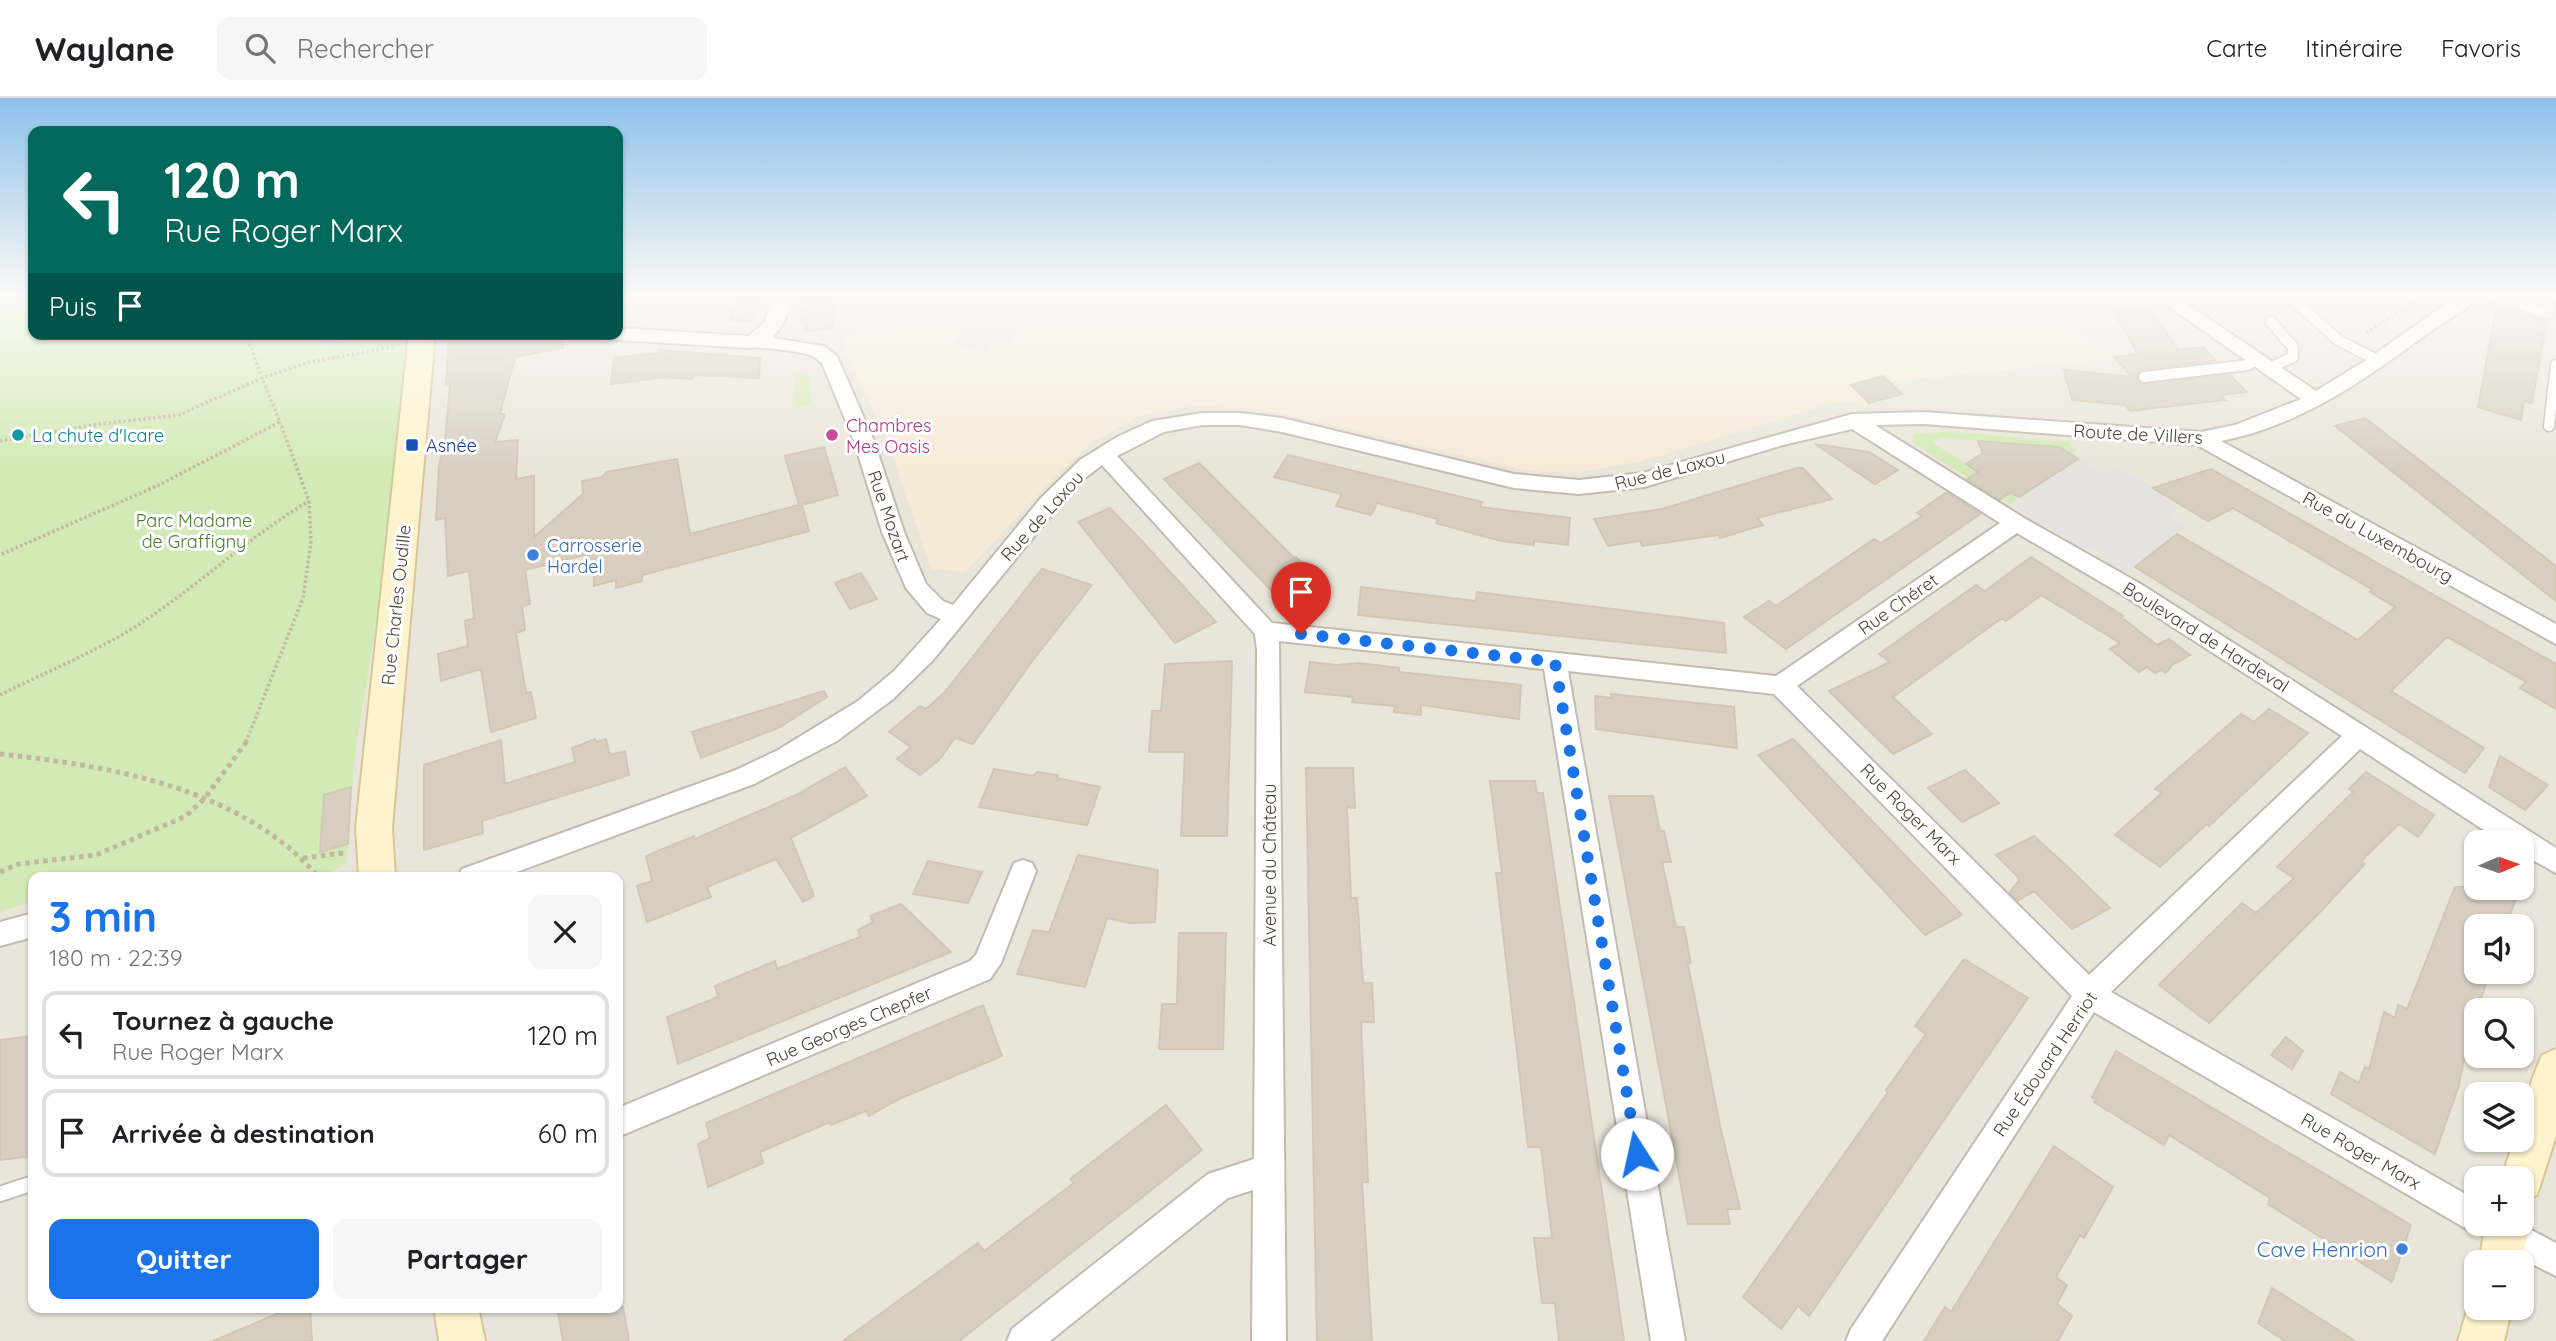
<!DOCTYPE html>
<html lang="fr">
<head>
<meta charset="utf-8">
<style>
  :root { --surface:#fff; --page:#f6f6f6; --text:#202124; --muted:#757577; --line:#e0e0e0; --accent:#1a73e8 }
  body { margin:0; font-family:Quicksand,sans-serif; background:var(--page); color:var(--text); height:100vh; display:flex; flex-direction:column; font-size:26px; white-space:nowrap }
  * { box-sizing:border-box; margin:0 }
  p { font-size:23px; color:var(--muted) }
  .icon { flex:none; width:38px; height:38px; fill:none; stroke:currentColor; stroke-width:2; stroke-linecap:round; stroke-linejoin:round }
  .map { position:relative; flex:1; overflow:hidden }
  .sheet { position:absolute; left:28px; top:774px; width:595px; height:441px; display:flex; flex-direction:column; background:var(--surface); border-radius:14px; box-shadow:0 2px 5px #0004 }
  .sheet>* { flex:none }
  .guide { position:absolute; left:28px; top:28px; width:595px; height:214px; border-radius:14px; box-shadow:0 2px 5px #0004; background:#00695c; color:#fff; overflow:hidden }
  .needle { width:46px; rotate:88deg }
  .buttons { position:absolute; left:2464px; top:732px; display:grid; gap:14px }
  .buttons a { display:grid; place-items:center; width:70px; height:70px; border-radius:14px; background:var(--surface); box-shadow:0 2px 5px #0004; font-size:35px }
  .pin { position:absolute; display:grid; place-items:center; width:60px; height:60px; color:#fff; margin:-72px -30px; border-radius:50% 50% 50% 0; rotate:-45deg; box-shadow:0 0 7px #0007 }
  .pin .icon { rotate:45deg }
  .me { position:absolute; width:77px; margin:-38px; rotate:350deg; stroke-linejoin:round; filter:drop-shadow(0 0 5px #0008) }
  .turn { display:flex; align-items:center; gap:24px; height:147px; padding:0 21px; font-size:32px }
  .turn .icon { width:91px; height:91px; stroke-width:2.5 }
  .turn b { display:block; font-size:49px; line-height:60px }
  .then { display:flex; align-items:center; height:66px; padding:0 21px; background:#0003; gap:14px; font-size:26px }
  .round { display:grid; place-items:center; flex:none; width:74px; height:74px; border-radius:14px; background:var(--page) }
  .summary { display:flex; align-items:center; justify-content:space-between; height:119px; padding:0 21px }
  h1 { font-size:42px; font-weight:700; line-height:52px; color:var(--accent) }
  .button { display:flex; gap:14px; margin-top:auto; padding:14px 21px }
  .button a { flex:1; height:80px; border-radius:14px; background:var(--accent); color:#fff; font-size:28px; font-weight:700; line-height:80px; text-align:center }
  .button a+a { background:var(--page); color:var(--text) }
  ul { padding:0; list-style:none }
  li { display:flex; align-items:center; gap:21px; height:88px; margin:0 14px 10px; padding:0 7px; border:4px solid var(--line); border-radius:14px }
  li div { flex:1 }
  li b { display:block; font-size:26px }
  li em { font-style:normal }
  header { display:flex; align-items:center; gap:42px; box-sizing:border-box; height:98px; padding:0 35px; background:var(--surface); border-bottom:2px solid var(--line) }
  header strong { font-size:33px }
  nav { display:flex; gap:38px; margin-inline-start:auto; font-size:24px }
  .search { width:490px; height:63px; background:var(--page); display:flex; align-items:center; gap:18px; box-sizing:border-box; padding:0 24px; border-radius:14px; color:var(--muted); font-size:26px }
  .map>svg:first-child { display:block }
  .residential { fill:#eae5da; fill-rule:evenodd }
  .commercial { fill:#f7ead8 }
  .education { fill:#efe8d6 }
  .green { fill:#d2eab5 }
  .parking { fill:#e5e3e0 }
  .building { fill:#d8cfc1; stroke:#d3c7b4; stroke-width:2 }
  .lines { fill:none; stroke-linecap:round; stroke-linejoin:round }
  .lane-far1-casing { stroke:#c2bbae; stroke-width:13 }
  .lane-casing { stroke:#c2bbae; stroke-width:18 }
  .street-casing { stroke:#c2bbae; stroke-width:4 }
  .secondary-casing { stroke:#d6c79b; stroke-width:4 }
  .path-far1 { stroke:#c4b79f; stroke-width:3.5; stroke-dasharray:2.5 2.5; stroke-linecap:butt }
  .path { stroke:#c4b79f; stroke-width:5; stroke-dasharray:4.5 4.5; stroke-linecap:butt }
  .lane-far1 { stroke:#fff; stroke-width:10 }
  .lane { stroke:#fff; stroke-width:14 }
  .street { fill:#fff; fill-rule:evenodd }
  .secondary { fill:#fff3cd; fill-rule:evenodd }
  .route { stroke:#1a73e8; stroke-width:12; stroke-dasharray:0 21.6 }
  .culture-dot { fill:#0f9aa8; stroke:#fff; stroke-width:2.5 }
  .hotel-dot { fill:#d1479c; stroke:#fff; stroke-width:2.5 }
  .transit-dot { fill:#1a4fb4; stroke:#fff; stroke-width:2.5 }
  .shop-dot { fill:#3f7fe0; stroke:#fff; stroke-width:2.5 }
  .labels { text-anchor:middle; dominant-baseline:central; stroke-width:6; stroke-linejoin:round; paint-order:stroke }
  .hotel-label { font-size:18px; fill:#b23c85; stroke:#fff; text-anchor:start }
  .street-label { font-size:18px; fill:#4b4439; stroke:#fff }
  .culture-label { font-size:18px; fill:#0d838f; stroke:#fff; text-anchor:start }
  .transit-label { font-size:18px; fill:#164399; stroke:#fff; text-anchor:start }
  .park-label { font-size:18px; fill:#4a7f2a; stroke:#fff }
  .shop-label { font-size:18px; fill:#366cbe; stroke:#fff; text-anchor:start }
  .near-shop-label { font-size:21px; fill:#366cbe; stroke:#fff; text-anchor:end }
</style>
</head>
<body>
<header>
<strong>Waylane</strong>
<div class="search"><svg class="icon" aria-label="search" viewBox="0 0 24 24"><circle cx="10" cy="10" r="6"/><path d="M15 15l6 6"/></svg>Rechercher</div>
<nav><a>Carte</a><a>Itinéraire</a><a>Favoris</a></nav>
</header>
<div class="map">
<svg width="2556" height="1243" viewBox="0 0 2556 1243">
  <rect width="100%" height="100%" fill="#f6f3ec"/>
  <path class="residential" d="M0,198H33V236H618V198H2556V1243H0ZM2476,744H2522V789H2476ZM33,779H618V1209H33ZM2476,828H2522V873H2476ZM2476,912H2522V957H2476ZM2476,996H2522V1041H2476ZM2476,1080H2522V1125H2476ZM2476,1164H2522V1209H2476Z"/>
  <path class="commercial" d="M879,198H2031L2112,260L1890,284L1902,296L1863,306L1840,303L1643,363L1576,375L1529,373L1266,312L1204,308L1179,310L1140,318L1095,342L1060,374L965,474L931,471L885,337L850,263L842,238L884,233Z"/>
  <path class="education" d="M2182,198H2361L2305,204L2299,198L2273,201L2279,208L2208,215Z"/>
  <path class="green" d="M0,198H33V236H311L322,250L364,236H406C405,373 378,508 357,643C351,683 351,724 346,765L324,779H243L180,774L153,779H33V804L0,813Z
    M809,275L812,307L796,310L794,277Z
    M1958,334L2069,344L2078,361L2059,349L1939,340L1933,345L2019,399L2011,406L1913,345L1915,335Z"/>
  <path class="parking" d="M931,198H1104L1100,203L1085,201L1076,214L1039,207L1009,246L994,243L986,254L953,246L963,231L927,224L942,205L928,201Z
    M2078,361L2106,377L2118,370L2182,407L2168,418L2185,428L2125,476L2106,464L2109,461L2090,449L2085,452L2011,406Z"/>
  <path class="building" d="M735,198H762L752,223L730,222L731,201Z
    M802,198H838L833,230L805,233V224L801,225Z
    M2496,210L2547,223L2532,305L2524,303L2521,322L2478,309Z
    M2113,213L2153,214L2178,252L2203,249L2216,263L2142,271L2136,279L2140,286L2230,277L2247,294L2221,297L2225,302L2130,313L2125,307L2072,302L2064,272L2132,279L2114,259L2138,256Z
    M449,236H483L563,244V250L515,259L500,316H505L495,344L518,342L516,381L534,378V439L583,396L582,383L602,379L607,374L677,361L690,436L799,407L785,358L824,349L838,397L802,407L809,433L642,477V483L616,490V482L594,488V463L588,465V456L525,472L530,506L522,508L525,532L516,535L526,595L531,594L536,620L491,634L481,571L441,583L438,556L468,548L465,523L474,520L469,473L448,478L445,420L436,422L439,368L445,342L450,286L446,287Z
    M658,252L760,260L759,280L694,277L692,281L664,279L611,286L614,260L658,255Z
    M1883,278L1902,296L1869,305L1851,287Z
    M2365,320L2556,468V503L2335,328Z
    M1978,343L2059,349L2078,361L2019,399L2010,394L1999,402L1967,381L1978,374L1966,366L1983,355Z
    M1815,346L1869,354L1898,372L1875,386Z
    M1288,357L1482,404L1480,409L1570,420L1568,447L1534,443V447L1501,443L1436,425L1438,421L1377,405L1371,417L1336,408L1342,396L1274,379Z
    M1199,365L1294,460L1296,459L1329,491L1289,511L1164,381Z
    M1797,370H1803L1832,401L1757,420L1763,427L1720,440L1718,437L1642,448L1640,443L1608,448L1594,421L1662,411Z
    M2211,371L2556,566V611L2520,590L2526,584L2447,539L2391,593L2484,650L2465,675L2135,469L2177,436L2358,542L2395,509L2370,494L2373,492L2233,410L2208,423L2153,390Z
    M1947,394L1980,416L1786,551L1744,519L1769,503L1776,508L1874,441L1881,445L1922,418L1917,415Z
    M1110,410L1139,440L1216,524L1175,545L1078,424Z
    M2031,459L2123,518L2121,519L2157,547L2169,541L2190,557L2172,567L2166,575L2161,572L2155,575L2147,569L2139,574L2110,551L2120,545L2041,497L2006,523L2002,520L1893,599L1932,636L1893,656L1829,593L1890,564L1879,556L1976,487L1985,493Z
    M1042,471L1092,487L1033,562L973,646L955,640L939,662L920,677L897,661L911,649L889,634L920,608L926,611L945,594Z
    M861,475L877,501L850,511L835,485Z
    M1361,489L1476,503L1477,494L1724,525L1726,555L1358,517Z
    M1232,563L1227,738H1181L1185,654H1149L1152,613H1161L1165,566Z
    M1310,564L1337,567L1358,565L1399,570V574L1521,587L1519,621L1421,607V617L1394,614L1395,608L1352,604L1353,599L1305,594Z
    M824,593L827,599L778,630L701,660L692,634Z
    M1611,596L1734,609L1737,650L1596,631L1595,598L1612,600Z
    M2269,611L2308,635L2209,728L2207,726L2160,769L2115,737L2162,695L2155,691L2241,616L2254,624Z
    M595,641L597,644L606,641L610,657L625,653L629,677L482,723L483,735L424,752V667L501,642L505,686L575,664L572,650Z
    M1793,641L1926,779L1962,817L1925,837L1758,657Z
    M2500,658L2548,687L2525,712L2489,689Z
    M845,669L867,698L791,740L814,798L803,804L776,761L707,789L711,799L647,824L637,788L652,783L646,758L694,738L695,741L798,696Z
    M1306,670H1353L1355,710L1347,709L1351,800H1357L1363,885H1372L1374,924H1361L1368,1084H1362L1372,1243H1317Z
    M994,671L1033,678L1037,674L1058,677L1057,680L1100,689L1087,727L979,709Z
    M1965,672L1999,705L1962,724L1928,690Z
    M2366,674L2434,717L2418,739L2399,726L2361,763L2365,766L2321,813L2209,925L2159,887L2242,805L2256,815L2294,780L2277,769L2353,694L2349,691Z
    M1490,683H1535L1537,695H1543L1624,1243H1559L1555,1205H1542L1534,1140H1552L1541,1049H1528L1496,775H1502Z
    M351,689L348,746L320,754L324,697Z
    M1609,698H1653L1660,733H1664L1671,764H1662L1669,796L1676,829H1684L1691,865L1688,866L1720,1028L1740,1111H1727L1730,1126H1688Z
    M2034,738L2071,772L2110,810L2072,831L2034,793L2017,803L2009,795L2020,781L1996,757Z
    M1078,757L1158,772L1155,824L1129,825L1107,820L1085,889L1017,876L1033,832L1049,834Z
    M928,763L982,774L968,805L913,796Z
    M2455,789H2520L2506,828H2476V873H2490L2467,944L2459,987L2435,1056L2331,996L2340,974L2359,985L2365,969L2369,971L2384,914L2395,920L2398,907L2407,911Z
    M901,806L951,854L678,966L667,919L718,899L715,888L775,863L777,871L860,839L858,832L873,824L870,818Z
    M1179,835H1226L1223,951H1159L1162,906H1177Z
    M1964,861L2028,900L1809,1218L1798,1208L1781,1231L1743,1199L1888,994L1886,992L1926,936L1915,928Z
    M983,907L1002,958L899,1001L869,1018L866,1013L831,1027L830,1024L760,1054L763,1065L708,1089L698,1046L710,1040L706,1025Z
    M33,938V1058L0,1062V942Z
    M2286,939L2303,953L2292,971L2271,957Z
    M2116,953L2411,1127L2392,1184L2268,1106L2270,1100L2169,1037L2164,1047L2094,1004L2096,1001L2092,999Z
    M1166,1007L1202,1052L959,1243H843L978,1145L984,1153L1074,1085L1070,1081Z
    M2054,1048L2113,1089L2084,1140L2080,1137L2056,1179L2067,1187L2057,1206L2072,1218L2058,1243H1924L1945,1209L1951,1214Z
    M2272,1190L2282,1196L2355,1243H2285L2258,1225Z
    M293,1209H310L312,1243H213Z
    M557,1209H623L629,1243H563Z"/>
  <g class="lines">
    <defs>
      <path id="lane-far1" d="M2289,198L2338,242L2377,262
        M2490,198L2548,215L2551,198
        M2269,270L2293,259V249L2271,224
        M2144,279L2248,267L2257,262
        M2549,328L2556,267"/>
      <path id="lane" d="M0,1096L33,1085"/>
      <path id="street" d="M776,198H794L783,226L772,240L824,248L837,258L874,343L904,434L926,486L943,503L953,507L1040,401L1080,362L1117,339L1152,323L1202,315H1240L1282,320L1514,376L1579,382L1643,375L1852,316L1924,314L2201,334L2235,327L2301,301L2154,198H2175L2316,293L2368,261L2457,198H2478C2470,211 2448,221 2435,230C2369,279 2303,327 2221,343L2556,526V546L2197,347L1924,326L1875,327L2024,420L2139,485L2556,750V775L2522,756V744H2502L2360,651L2111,894L2476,1102V1125H2518L2556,1145V1178L2487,1143L2482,1132L2476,1135L2465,1130L2094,914L1882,1243H1846L1851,1231L2072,898L1774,596L1568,573L1685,1243H1651L1544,571L1279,543L1286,1243H1252L1253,1092L1228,1100L1050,1243H1007L1012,1231L1208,1076L1254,1061L1257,552L1255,536L1102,367L1076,387L933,562L893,601L837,643L754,686L503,779H458L462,771L736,672L778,652L858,603L894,573L941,521L927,515L906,490L882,434L854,343L822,265C818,263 816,259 812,258C805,254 757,248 750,250L618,242L609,236H618V230L748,238L764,225ZM1202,327H1240L1282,334L1514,390L1579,396L1644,389L1783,347L1852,331L2000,425L1776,578L1272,525L1117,358L1164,334ZM2017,435L2123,497L2342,638L2089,877L1797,588Z
        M1023,762L1032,765L1036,773L1001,865L990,881L618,1039V1010L970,863L976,857L1014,765Z
        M33,815V839L0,848V824Z"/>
      <path id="secondary" d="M409,236H435L392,729L395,779H359L356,729Z
        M2556,951V1038L2537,1097L2522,1103V1080H2502L2514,1041H2522C2522,1011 2530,984 2542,957Z
        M2522,1109L2529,1125L2522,1167V1164H2479L2486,1125H2522Z
        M2476,1192V1209H2512L2504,1243H2458L2468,1209Z
        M434,1209H478L485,1243H439Z"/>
    </defs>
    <use href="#lane-far1" class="lane-far1-casing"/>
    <use href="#lane" class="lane-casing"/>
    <use href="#street" class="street-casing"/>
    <use href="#secondary" class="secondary-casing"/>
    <path class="path-far1" d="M2366,235L2424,198
      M246,236L262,280L310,264L393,249
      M0,343L99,326L179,317L262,280L280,324L159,387L0,457
      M0,597C44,575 93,555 135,529C196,490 247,440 309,403
      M246,644L303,500L311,444L309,403L280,324"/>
    <path class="path" d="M0,656C99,667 208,684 288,749C299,758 309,769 319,779
      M303,760L343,755
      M0,774L18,766L96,757L186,718L205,700L247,643"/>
    <use href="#lane-far1" class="lane-far1"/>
    <use href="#lane" class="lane"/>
    <use href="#street" class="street"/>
    <use href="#secondary" class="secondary"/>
  </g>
  <linearGradient id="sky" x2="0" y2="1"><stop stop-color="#8fc1ec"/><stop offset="0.53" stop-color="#fbfaf6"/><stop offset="1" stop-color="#fbfaf6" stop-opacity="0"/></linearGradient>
  <rect width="2556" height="372" fill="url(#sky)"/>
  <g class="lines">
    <path class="route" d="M1301,536L1555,564L1637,1056"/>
  </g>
  <circle class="culture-dot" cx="18" cy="337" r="7"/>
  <circle class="hotel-dot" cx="832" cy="337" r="7"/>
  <rect class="transit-dot" x="405" y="340" width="14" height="14" rx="3.5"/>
  <g class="shop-dot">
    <circle cx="533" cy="457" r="7"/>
    <circle cx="2402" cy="1151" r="7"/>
  </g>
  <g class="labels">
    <g class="hotel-label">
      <text x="846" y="327">Chambres<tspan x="846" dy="21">Mes Oasis</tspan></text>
    </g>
    <g class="street-label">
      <text transform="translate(2138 336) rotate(3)">Route de Villers</text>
      <text transform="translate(1670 372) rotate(-14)">Rue de Laxou</text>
      <text transform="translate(889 418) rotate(71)">Rue Mozart</text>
      <text transform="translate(1042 418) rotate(-48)">Rue de Laxou</text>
      <text transform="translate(2378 439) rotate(29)">Rue du Luxembourg</text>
      <text transform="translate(1898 506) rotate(-35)">Rue Chéret</text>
      <text transform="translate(396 507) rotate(-84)">Rue Charles Oudille</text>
      <text transform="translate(2206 539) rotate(32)">Boulevard de Hardeval</text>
      <text transform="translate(1911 716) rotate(45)">Rue Roger Marx</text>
      <text transform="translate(1269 767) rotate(-90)">Avenue du Château</text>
      <text transform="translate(849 928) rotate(-23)">Rue Georges Chepfer</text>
      <text transform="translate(2045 966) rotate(-56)">Rue Édouard Herriot</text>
      <text transform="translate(2361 1053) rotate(30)">Rue Roger Marx</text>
    </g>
    <g class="culture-label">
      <text x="32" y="337">La chute d'Icare</text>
    </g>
    <g class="transit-label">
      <text x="426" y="347">Asnée</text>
    </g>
    <g class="park-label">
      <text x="194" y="422">Parc Madame<tspan x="194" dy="21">de Graffigny</tspan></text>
    </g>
    <g class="shop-label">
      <text x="547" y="447">Carrosserie<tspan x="547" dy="21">Hardel</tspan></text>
    </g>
    <g class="near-shop-label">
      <text x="2388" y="1151">Cave Henrion</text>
    </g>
  </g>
</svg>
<div class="buttons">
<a><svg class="needle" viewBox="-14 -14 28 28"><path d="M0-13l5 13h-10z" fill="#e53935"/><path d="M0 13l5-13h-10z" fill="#757577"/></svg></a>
<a><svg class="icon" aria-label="sound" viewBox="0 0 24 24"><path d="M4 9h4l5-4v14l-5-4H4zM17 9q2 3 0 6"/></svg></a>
<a><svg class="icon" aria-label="search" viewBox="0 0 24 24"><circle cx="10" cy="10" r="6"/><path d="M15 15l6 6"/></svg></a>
<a><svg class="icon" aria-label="layers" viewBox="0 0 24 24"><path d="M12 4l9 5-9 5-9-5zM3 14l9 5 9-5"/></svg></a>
<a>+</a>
<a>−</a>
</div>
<div class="pin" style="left:1301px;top:536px;background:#d93025"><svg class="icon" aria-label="arrive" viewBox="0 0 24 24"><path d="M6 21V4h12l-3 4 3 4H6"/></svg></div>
<svg class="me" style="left:1637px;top:1056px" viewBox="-20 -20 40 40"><circle r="19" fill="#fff"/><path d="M0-13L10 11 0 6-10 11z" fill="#1a73e8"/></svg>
<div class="guide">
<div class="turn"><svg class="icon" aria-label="left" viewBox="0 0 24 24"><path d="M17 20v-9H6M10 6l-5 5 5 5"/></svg><div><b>120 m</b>Rue Roger Marx</div></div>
<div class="then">Puis<svg class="icon" aria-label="arrive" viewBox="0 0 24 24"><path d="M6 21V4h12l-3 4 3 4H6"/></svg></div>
</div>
<section class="sheet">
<div class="summary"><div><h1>3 min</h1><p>180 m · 22:39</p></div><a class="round"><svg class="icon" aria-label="close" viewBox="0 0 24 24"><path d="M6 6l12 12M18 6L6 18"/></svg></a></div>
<ul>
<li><svg class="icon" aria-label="left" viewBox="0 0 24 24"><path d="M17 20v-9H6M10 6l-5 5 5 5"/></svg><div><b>Tournez à gauche</b><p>Rue Roger Marx</p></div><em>120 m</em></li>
<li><svg class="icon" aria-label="arrive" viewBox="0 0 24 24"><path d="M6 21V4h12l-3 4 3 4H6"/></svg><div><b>Arrivée à destination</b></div><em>60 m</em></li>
</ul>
<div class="button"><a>Quitter</a><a>Partager</a></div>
</section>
</div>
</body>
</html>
